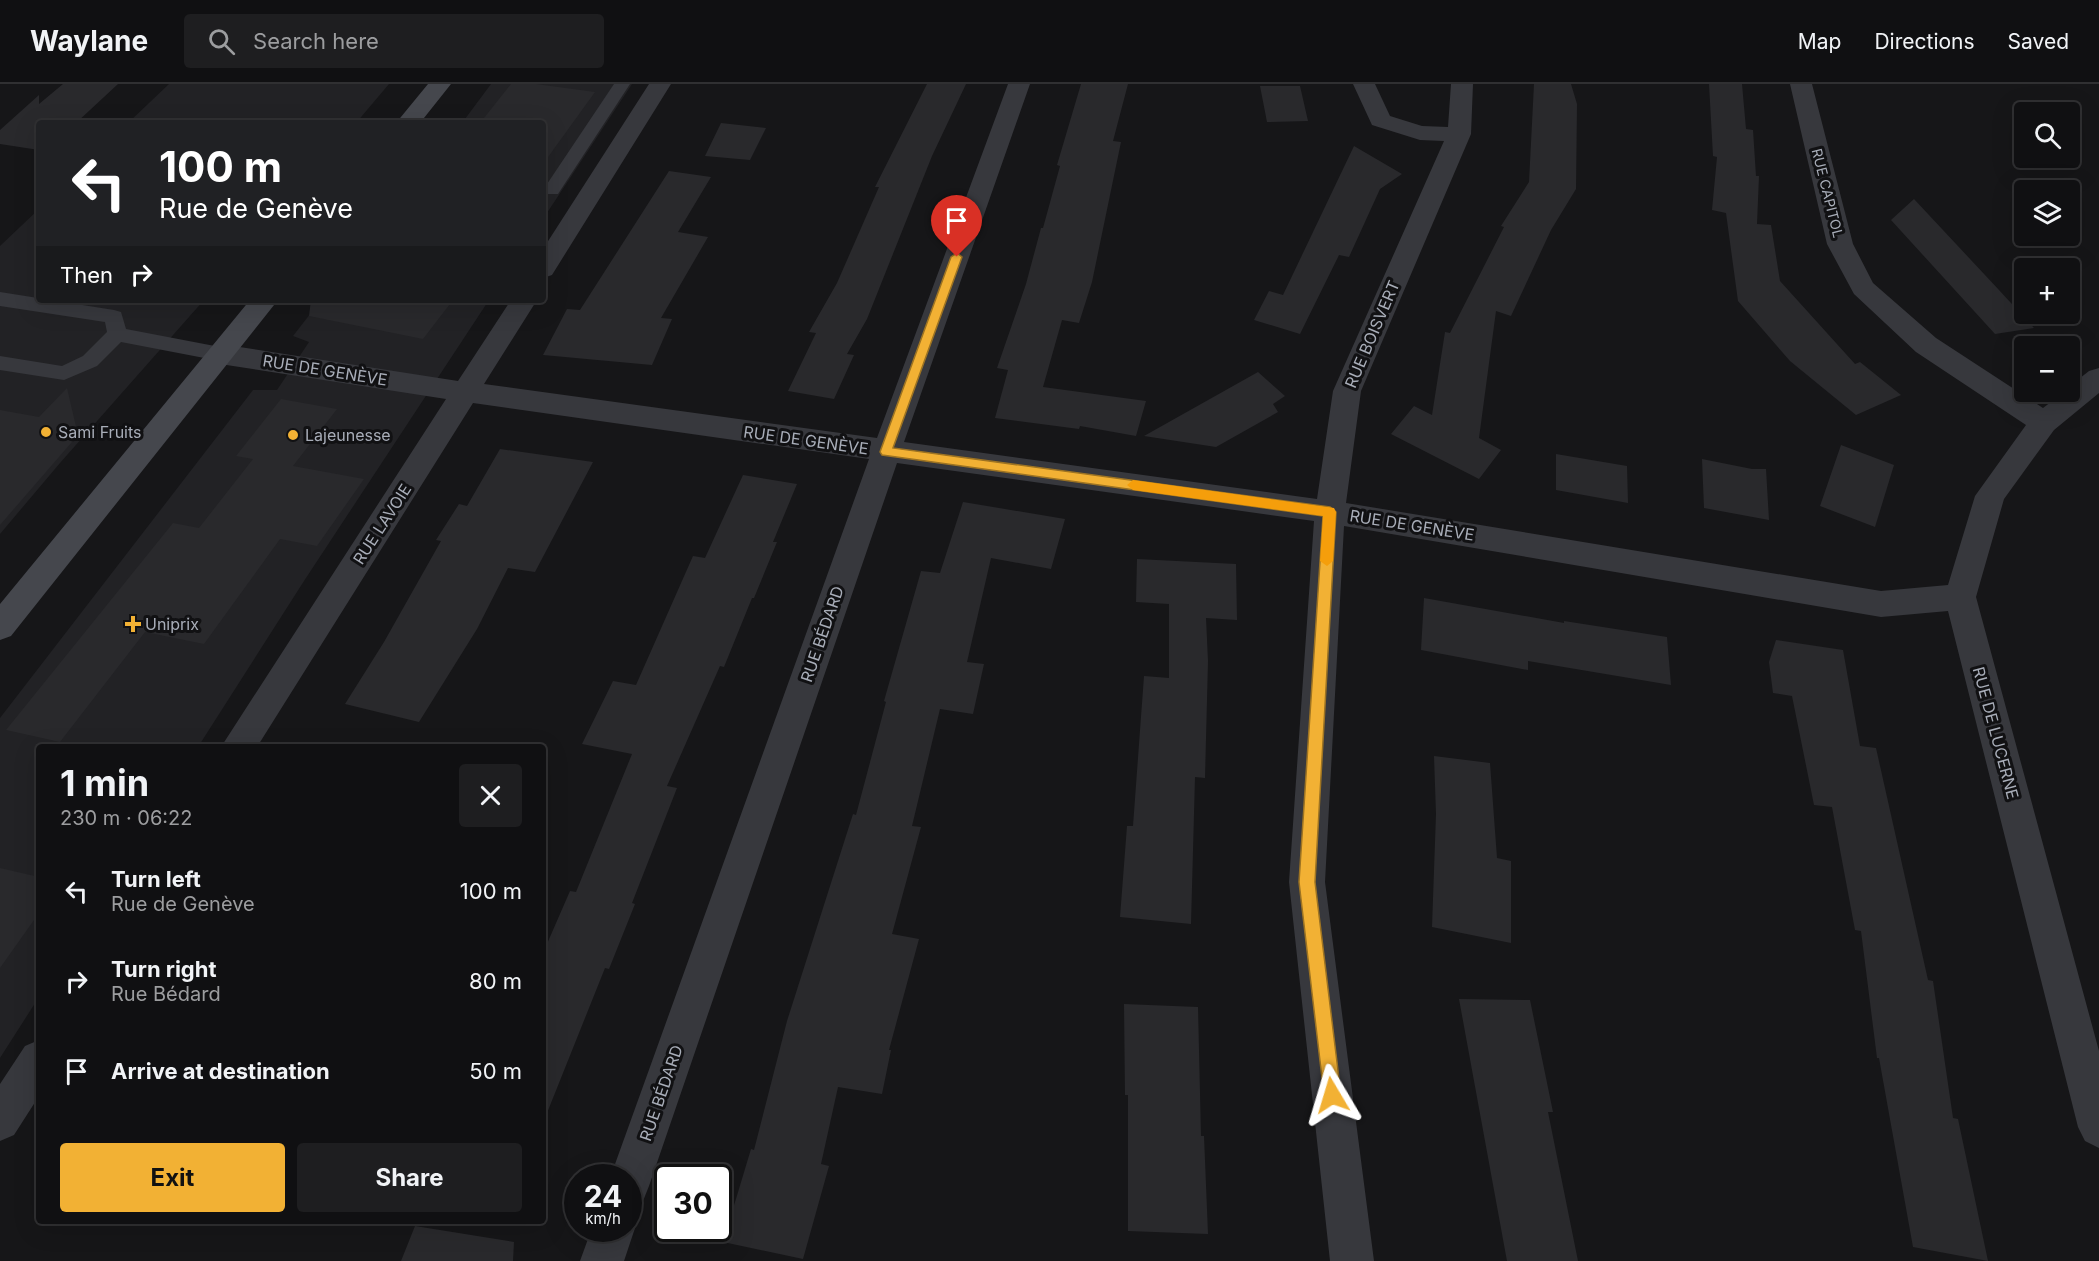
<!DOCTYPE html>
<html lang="en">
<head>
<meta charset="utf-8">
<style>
  :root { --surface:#101012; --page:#1e1e20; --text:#f1f3f6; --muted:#9c9d9f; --line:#303032; --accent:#f2b134 }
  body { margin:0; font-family:Inter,sans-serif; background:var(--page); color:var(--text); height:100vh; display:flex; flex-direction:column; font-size:22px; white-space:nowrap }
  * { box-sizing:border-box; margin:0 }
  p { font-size:20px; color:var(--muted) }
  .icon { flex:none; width:33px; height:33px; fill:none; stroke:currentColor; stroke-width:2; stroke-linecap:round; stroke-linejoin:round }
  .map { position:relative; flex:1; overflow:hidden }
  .panel { position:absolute; left:36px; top:660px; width:510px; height:480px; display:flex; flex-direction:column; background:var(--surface); border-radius:6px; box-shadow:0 6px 24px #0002,0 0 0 2px var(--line) }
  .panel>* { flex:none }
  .guide { position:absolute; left:36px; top:36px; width:510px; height:183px; border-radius:6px; box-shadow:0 6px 24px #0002,0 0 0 2px var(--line); background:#202124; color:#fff; overflow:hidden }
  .buttons { position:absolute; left:2014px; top:18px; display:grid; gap:12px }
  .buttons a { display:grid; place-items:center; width:66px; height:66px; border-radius:6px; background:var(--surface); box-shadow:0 6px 24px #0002,0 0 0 2px var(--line); font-size:30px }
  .speed { position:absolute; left:564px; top:1080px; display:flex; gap:12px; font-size:30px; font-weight:700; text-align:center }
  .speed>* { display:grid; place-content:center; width:78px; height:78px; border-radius:50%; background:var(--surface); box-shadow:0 6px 24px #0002,0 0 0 2px var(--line); line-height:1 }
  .speed small { font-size:15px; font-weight:400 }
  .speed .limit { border:3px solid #111; border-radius:9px; background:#fff; color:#111 }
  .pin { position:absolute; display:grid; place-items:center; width:51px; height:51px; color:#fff; margin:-62px -26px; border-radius:50% 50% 50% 0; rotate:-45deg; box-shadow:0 0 6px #0007 }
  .pin .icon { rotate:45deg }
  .me { position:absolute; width:66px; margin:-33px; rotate:353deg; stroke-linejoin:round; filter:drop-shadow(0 0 4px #0008) }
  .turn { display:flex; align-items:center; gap:21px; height:126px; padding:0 24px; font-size:27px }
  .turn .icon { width:78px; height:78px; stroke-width:2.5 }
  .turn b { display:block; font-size:42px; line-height:51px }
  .then { display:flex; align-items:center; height:57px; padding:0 24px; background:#0003; gap:12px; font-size:22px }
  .round { display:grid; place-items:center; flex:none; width:63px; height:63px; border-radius:6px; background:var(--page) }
  .summary { display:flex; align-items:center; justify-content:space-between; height:102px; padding:0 24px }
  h1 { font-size:36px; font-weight:700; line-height:45px }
  .action { display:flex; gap:12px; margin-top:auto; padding:12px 24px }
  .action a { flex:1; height:69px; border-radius:6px; background:var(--accent); color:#111; font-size:24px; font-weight:700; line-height:69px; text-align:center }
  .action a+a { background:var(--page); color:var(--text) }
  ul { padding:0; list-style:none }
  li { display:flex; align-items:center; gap:18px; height:90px; padding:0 24px }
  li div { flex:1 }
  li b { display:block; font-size:22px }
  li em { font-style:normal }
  header { display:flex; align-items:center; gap:36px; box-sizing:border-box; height:84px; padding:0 30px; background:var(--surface); border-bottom:2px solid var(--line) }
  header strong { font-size:28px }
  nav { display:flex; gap:33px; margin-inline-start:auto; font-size:21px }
  .search { width:420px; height:54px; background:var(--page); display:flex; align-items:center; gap:15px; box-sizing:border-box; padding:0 21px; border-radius:6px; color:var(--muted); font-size:22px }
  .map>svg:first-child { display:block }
  .built { fill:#222225 }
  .building { fill:#29292c }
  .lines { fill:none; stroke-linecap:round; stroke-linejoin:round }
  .service { fill:#37383d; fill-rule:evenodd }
  .minor { fill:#37383d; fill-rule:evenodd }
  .secondary { fill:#45474d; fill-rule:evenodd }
  .route { fill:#f2b134; stroke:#9d7322; stroke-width:1.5 }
  .slow { fill:#f59e0b }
  .poi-dot { fill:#f2b134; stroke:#111113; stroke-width:2 }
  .labels { text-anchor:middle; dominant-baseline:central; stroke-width:6; stroke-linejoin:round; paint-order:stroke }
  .far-street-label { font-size:14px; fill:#a8adb8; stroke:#111113 }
  .street-label { font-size:16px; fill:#a8adb8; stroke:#111113 }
  .poi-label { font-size:16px; fill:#a8adb8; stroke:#111113; text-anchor:start }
</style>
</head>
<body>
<header>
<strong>Waylane</strong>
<div class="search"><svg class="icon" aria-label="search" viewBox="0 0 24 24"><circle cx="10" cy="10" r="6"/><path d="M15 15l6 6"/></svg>Search here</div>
<nav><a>Map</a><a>Directions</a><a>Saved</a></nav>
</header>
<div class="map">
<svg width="2099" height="1177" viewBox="0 0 2099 1177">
  <rect width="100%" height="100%" fill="#161618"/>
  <path class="built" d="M169,0H389L356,39H128Z
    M491,0H632L543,135V39H462Z
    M39,125V216H204L60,379L0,450V162Z
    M321,216H489L304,497L198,663H39V913L0,974V634L253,306H277L309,258L293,252Z"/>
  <path class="building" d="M63,0H118L76,39H39V66L0,60V46L39,11V20Z
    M511,0H536L595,8L543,80V39H480Z
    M927,0H966L932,72L867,235L847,270L854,271L834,315L788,307L816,249L809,248L837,199L879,103H875Z
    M1081,0H1128L1113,57L1121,58L1092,198L1079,239L1062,236L1043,303L1146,317L1136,352L1080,342L1079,345L995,334L1008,286L997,284L1026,200L1041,144H1043L1060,82L1057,81Z
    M1534,0H1571L1577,20L1576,105L1551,146L1511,232L1496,227L1479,354L1501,366L1479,395L1391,350L1414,322L1432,331L1445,248L1450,249L1504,143L1501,142L1529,98Z
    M1709,0H1742L1746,45L1753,46L1756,92H1759L1757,140L1771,141L1780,197L1855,280L1860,278L1901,311L1856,331L1790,277L1738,217L1726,129L1712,126L1717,73L1713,72Z
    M1260,2H1300L1308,37L1267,38Z
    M721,39L766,44L750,76L705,72Z
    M1354,62L1402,90L1380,105L1349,173L1339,171L1300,250L1254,236L1269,207L1283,211Z
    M669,87L711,93L678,148L708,153L661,234L672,235L652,281L543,271L567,225L580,226Z
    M1914,115L1999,206L2034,244L1995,250L1891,136Z
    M311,216H453L423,255L309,232Z
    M1258,288L1285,312L1273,320L1278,328L1216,363L1144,352Z
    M67,304L78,351L0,441V326L39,333Z
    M281,315L337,325L293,382L364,395L317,462L280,455L204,560L145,548L60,658L6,646L173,439L199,444L253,375L236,372Z
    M1841,361L1894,381L1875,443L1820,422Z
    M500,365L593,378L535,488L508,484L477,545L419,638L345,620L384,558L441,457L436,456L459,420L467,422Z
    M1556,370L1627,382L1628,419L1556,406Z
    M1702,375L1752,385H1766L1769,436L1704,424Z
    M743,391L797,400L773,458H777L754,514H752L724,583L720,582L667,702L677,704L632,819L635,820L609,885L605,884L545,1034H543V869L570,807L576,808L632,670L582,660L613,597L636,601L693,472L705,474Z
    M963,418L1065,435L1051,485L991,474L967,578L984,580L973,630L940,625L912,742L921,743L892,850L919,855L889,966H891L882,1010L838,1003L821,1080L829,1082L803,1175L723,1158L751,1065L754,1066L787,937L853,730L856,731L886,618L884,617L921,487L940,489Z
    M1137,475L1236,480L1237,536L1206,534L1208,577L1205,694L1195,693L1191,840L1120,833L1127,742H1133L1144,592L1169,594V520L1136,518Z
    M1424,514L1564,539V537L1667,553L1671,601L1528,577V586L1421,566Z
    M1776,556L1843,566L1860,662L1876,664L1928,896L1933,897L1953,1034L1958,1035L1988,1177L1913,1163L1879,974H1877L1861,847L1855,846L1832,723L1814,721L1792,612L1773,609L1769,578Z
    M1434,672L1490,679L1497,774L1511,777V859L1432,843L1436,730Z
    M0,784L39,793V829L0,884Z
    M1459,915L1530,916L1553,1028H1548L1578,1177H1507Z
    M1124,920L1198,923L1201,1052H1204L1208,1150L1128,1147V1011H1125Z
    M415,1142L514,1158L513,1177H401Z"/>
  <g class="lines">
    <path class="service" d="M614,0H630L558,110H546L543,106Z
      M0,208L114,226L121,228L126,245L220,263L227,265L230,270L227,275L220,277L121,258L97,282L64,296L0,286V272L62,282L83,272L107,248L105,238L0,222Z"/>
    <path class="minor" d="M649,0H671L552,191L543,194V165Z
      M1008,0H1030L904,358L1317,415L1333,307L1444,57L1420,56L1372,41L1353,0H1375L1390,32L1422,42L1448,43L1451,0H1473L1471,50L1361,307L1346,419L1881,507L1948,501L1975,412L2026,341L1916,268L1854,210L1827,160L1790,0H1812L1853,160L1873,199L1936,254L2043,324L2064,308H2070V302L2089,287L2099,284V309L2054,346L2004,415L1976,513L2099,967V1064L2085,1057L2078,1043L1948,527L1881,533L1344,442L1325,798L1374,1177H1330L1289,798L1314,437L897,379L649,1102L643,1117L628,1123V1094H610L869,375L473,319L257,663H221L446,315L220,280L210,277L206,270L210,263L220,260L458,297L511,216H537L484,300L877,354Z
      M39,956V1012L14,1051L0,1057V1000L25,962Z
      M628,1129L635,1144L624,1177H580L592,1144H628Z"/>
    <path class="secondary" d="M428,0H451L420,39H396Z
      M250,216H278L11,552L0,556V520Z"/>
  </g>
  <path class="route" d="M957,169L962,173L893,364L1330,423L1336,428L1315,798L1341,1011L1338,1017L1332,1019L1327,1017L1324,1011L1299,798L1323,432L882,371L880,368L951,173Z"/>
  <path class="slow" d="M1133,396L1334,424L1336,428L1333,477L1327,482L1320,477L1323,432L1133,406L1127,401Z"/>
  <g class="poi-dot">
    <circle cx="46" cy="348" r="6"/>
    <circle cx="293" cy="351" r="6"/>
    <path d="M130 531h6v6h6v6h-6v6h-6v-6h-6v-6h6z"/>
  </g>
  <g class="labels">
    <g class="far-street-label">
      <text transform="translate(1828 109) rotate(76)">RUE CAPITOL</text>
    </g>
    <g class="street-label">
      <text transform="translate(1372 250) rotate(-67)">RUE BOISVERT</text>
      <text transform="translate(325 286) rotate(9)">RUE DE GENÈVE</text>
      <text transform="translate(806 356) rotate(8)">RUE DE GENÈVE</text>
      <text transform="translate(382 440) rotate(-57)">RUE LAVOIE</text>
      <text transform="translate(1412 441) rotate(9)">RUE DE GENÈVE</text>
      <text transform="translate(822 550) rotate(-71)">RUE BÉDARD</text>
      <text transform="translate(1996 649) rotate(75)">RUE DE LUCERNE</text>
      <text transform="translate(661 1009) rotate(-71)">RUE BÉDARD</text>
    </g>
    <g class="poi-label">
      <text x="58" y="348">Sami Fruits</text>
      <text x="305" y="351">Lajeunesse</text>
      <text x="145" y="540">Uniprix</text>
    </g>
  </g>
</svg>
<div class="buttons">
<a><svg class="icon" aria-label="search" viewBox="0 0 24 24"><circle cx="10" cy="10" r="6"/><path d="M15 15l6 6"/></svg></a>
<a><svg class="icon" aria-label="layers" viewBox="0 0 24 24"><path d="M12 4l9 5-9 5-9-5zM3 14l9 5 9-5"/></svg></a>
<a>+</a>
<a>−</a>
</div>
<div class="speed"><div>24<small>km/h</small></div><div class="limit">30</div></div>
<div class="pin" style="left:957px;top:173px;background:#d93025"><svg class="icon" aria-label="arrive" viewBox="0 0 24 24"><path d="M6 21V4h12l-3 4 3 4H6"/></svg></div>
<svg class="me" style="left:1332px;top:1011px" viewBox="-20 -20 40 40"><path d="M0-17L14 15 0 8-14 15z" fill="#f2b134" stroke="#fff" stroke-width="4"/></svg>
<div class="guide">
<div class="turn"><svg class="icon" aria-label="left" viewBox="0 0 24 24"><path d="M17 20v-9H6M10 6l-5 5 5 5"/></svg><div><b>100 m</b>Rue de Genève</div></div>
<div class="then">Then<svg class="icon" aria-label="right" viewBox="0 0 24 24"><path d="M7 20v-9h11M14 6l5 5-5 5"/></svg></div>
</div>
<section class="panel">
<div class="summary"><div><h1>1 min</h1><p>230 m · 06:22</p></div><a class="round"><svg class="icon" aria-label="close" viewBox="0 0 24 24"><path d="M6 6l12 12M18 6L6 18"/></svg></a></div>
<ul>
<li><svg class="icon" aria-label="left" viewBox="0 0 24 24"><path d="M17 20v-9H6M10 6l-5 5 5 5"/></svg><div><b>Turn left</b><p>Rue de Genève</p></div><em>100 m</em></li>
<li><svg class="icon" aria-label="right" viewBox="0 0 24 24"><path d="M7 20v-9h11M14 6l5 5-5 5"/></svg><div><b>Turn right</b><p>Rue Bédard</p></div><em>80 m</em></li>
<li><svg class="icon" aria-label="arrive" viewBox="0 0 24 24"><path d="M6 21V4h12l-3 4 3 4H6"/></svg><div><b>Arrive at destination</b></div><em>50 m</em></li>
</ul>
<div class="action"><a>Exit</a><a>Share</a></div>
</section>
</div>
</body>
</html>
